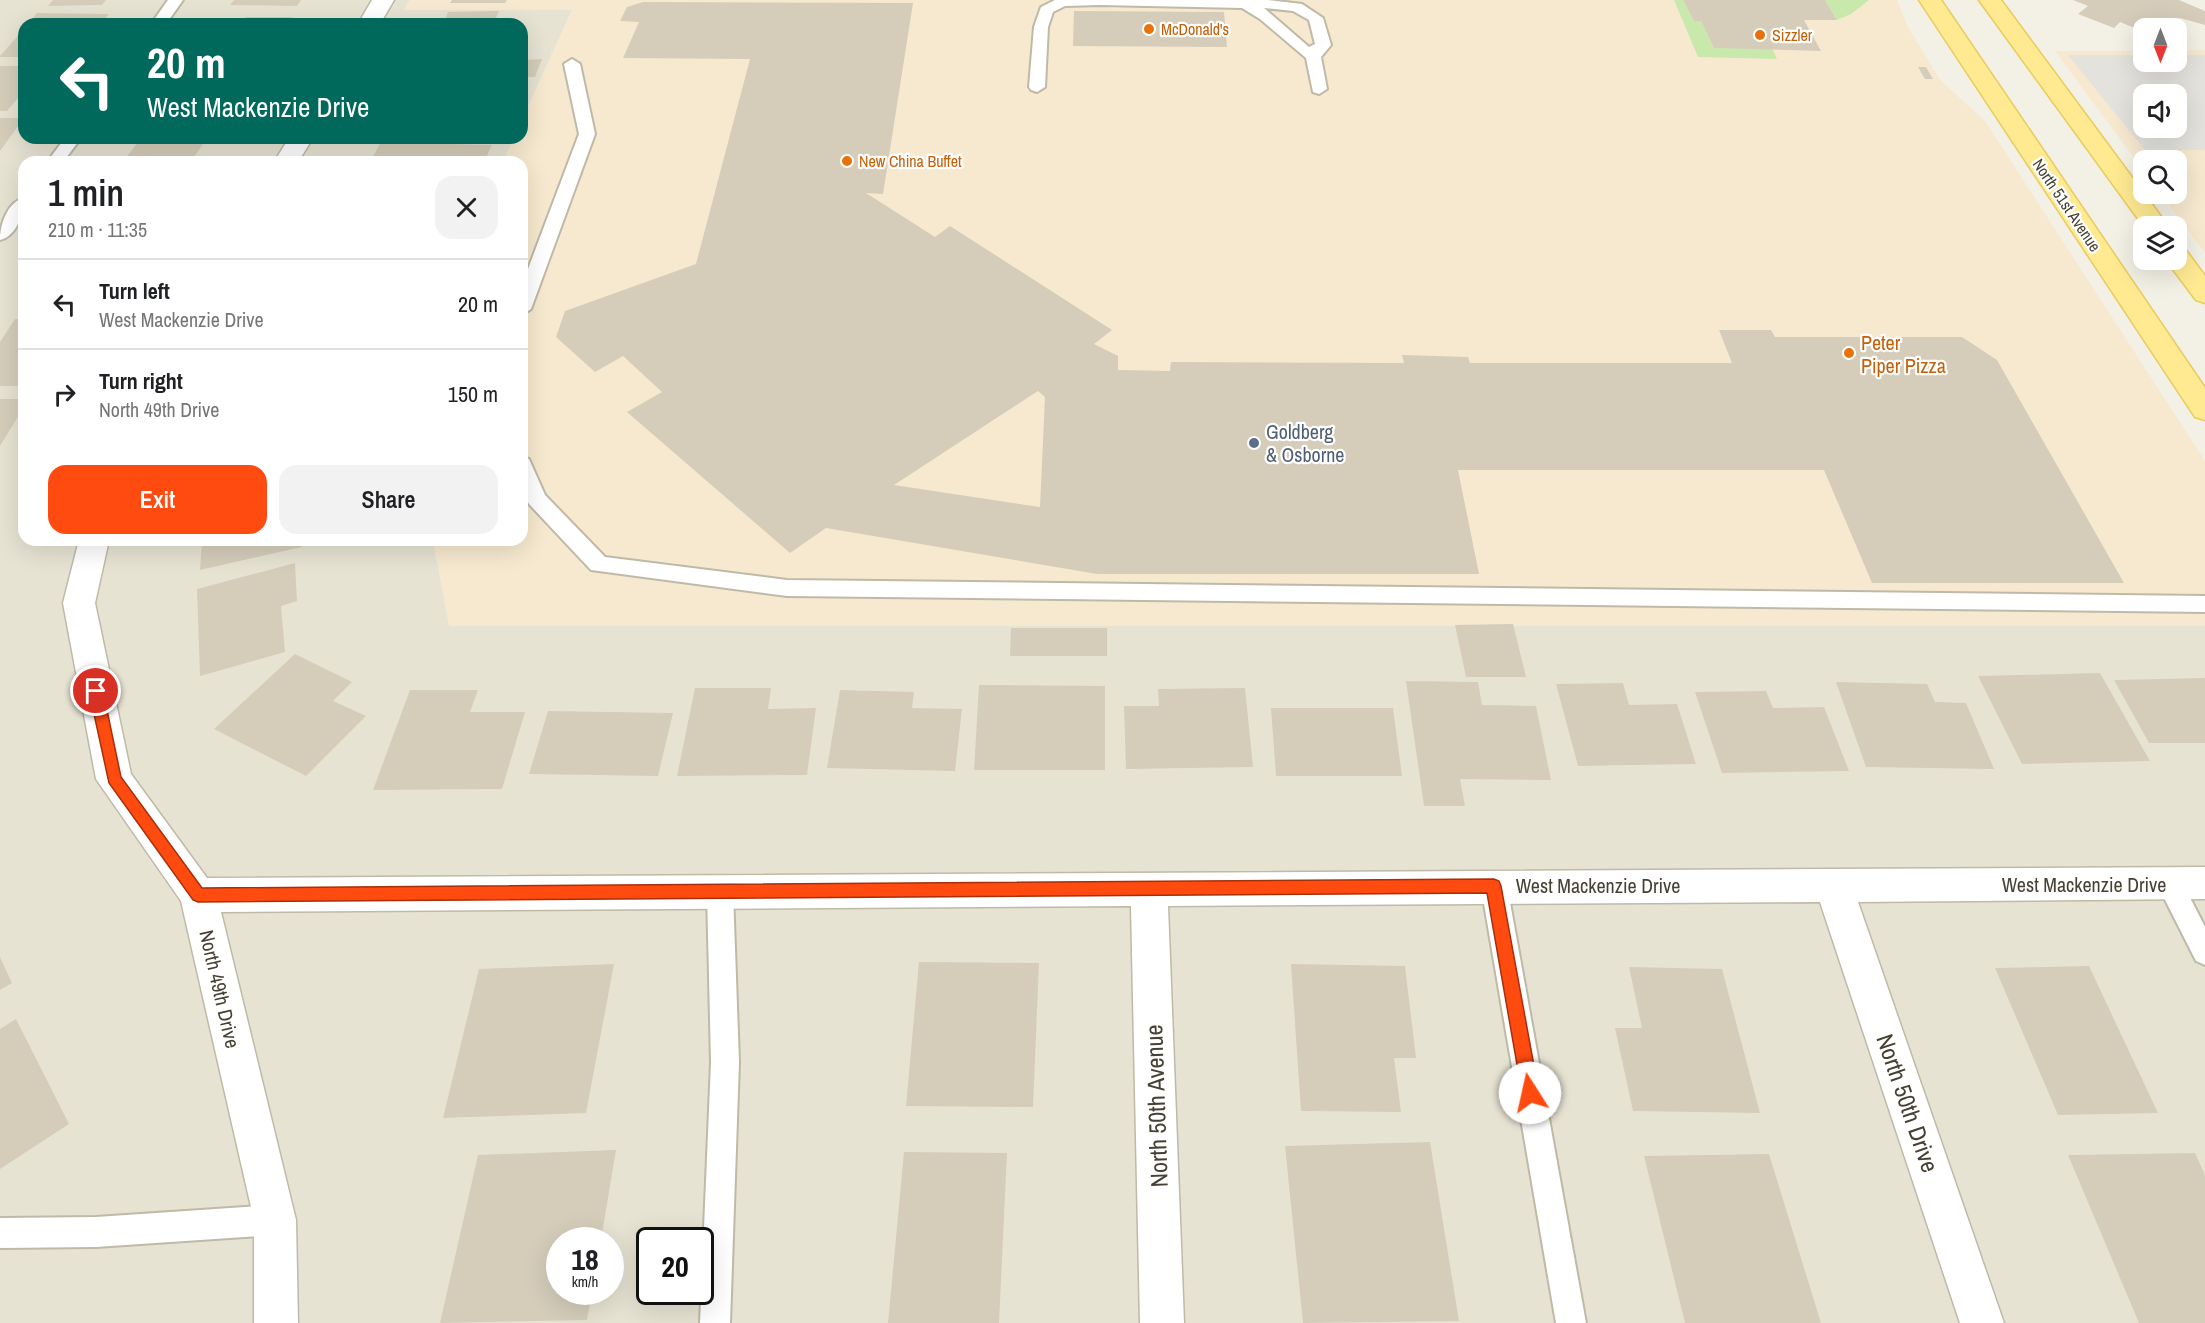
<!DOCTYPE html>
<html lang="en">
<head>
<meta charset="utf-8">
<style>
  :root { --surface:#fff; --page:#f2f2f2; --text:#202124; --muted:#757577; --line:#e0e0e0; --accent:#ff4a10 }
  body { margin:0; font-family:"Archivo Narrow",sans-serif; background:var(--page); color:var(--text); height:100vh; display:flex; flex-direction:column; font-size:22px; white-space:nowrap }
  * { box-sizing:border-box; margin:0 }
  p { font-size:20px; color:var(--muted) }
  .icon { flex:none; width:33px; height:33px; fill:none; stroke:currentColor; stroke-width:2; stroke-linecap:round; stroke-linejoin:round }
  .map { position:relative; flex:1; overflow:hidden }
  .sheet { position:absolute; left:18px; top:156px; width:510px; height:390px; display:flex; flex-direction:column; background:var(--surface); border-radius:18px; box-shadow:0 6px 24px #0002 }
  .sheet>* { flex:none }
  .banner { position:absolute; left:18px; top:18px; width:510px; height:126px; border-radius:18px; box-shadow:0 6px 24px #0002; background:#00695c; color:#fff; overflow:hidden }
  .needle { width:39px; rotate:180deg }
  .fabs { position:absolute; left:2133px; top:18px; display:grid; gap:12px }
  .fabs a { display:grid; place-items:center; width:54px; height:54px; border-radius:12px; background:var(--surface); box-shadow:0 6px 24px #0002; font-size:30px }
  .speed { position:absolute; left:546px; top:1227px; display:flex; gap:12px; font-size:30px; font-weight:700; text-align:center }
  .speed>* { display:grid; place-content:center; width:78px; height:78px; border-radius:50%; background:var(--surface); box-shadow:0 6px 24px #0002; line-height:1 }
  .speed small { font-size:15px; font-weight:400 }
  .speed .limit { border:3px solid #111; border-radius:9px; background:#fff; color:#111 }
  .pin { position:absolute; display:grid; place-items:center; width:51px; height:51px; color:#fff; margin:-26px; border:3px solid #fff; border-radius:50%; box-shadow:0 2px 6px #0007 }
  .me { position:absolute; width:66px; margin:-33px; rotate:350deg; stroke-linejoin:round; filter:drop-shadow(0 0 4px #0008) }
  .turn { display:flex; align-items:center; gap:21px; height:126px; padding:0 30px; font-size:27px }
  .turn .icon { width:78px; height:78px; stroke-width:2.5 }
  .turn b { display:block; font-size:42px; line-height:51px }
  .round { display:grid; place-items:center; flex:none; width:63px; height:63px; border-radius:18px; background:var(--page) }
  .summary { display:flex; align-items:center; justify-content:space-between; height:102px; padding:0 30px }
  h1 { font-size:36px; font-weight:600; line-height:45px }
  .primary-button { display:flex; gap:12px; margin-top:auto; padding:12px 30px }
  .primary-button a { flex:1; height:69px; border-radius:18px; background:var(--accent); color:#fff; font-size:24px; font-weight:600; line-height:69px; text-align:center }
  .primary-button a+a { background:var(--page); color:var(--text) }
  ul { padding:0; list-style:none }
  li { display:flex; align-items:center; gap:18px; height:90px; padding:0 30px; border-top:2px solid var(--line) }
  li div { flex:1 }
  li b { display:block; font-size:22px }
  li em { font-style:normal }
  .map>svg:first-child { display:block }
  .residential { fill:#e7e3d3; fill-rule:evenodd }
  .commercial { fill:#f6e9cf; fill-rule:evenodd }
  .green { fill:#c8e9ab }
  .parking { fill:#e4e2dd; fill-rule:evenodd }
  .building { fill:#d5cdba; fill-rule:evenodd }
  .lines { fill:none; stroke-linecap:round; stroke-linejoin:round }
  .lane-casing { stroke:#bfb9a7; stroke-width:4 }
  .street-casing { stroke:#bfb9a7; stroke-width:3 }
  .primary-casing { stroke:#e8cc5e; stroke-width:3 }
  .lane { fill:#fff; fill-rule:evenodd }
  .street { fill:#fff; fill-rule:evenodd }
  .primary { fill:#ffea92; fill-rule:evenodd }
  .route { fill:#ff4a10; stroke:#a6300a; stroke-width:1.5 }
  .food-dot { fill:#e8710a; stroke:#fff; stroke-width:2 }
  .service-dot { fill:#5c6f8a; stroke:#fff; stroke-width:2 }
  .labels { text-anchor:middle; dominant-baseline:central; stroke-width:4.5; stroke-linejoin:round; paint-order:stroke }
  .far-food-label { font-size:16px; fill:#c56008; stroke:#fff; text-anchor:start }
  .far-street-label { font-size:16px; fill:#464134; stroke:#fff }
  .food-label { font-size:20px; fill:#c56008; stroke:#fff; text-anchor:start }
  .service-label { font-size:20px; fill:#4e5e75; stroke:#fff; text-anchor:start }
  .street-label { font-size:20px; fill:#464134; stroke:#fff }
  .near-street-label { font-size:24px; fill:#464134; stroke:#fff }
</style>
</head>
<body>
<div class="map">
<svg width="2205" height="1323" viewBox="0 0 2205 1323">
  <rect width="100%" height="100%" fill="#f3f0e5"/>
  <path class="residential" d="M0,0H410L404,10H572L522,120V24H24V138H514L503,162H24V540H433L450,626H2205V1323H0ZM560,1240H610V1292H560ZM650,1240H700V1292H650Z"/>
  <path class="commercial" d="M410,0H1897L1908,27L1940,80L1985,121L2205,461V626H449L433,540H522V162H503L514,138H522V120L572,10H404Z
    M2205,50V253L2161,194H2176V160H2144L2143,170L2055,51H2143L2144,62H2176L2177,51ZM2144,94H2176V128H2144Z"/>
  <path class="green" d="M1674,0H1683L1694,21H1701L1714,48H1772L1777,59L1698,57Z
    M1825,0H1869L1851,14L1837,20Z"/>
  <path class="parking" d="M2068,55H2143L2144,62H2176L2177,55H2205V150H2145ZM2144,94H2176V128H2144Z"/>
  <path class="building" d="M53,0H106L102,5L48,6Z
    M234,0H301L297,6L230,5Z
    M452,0H507L505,3H450Z
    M1683,0H1825L1837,20H1804L1821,51L1714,48L1701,21H1694Z
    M2073,0H2179L2205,11V25L2180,18L2169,28H2145L2142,31L2120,22L2114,28L2078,14L2088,6Z
    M643,2L913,3L883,194L866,193L935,237L950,226L1112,330L1094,344L1118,356V370L1170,371L1171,362L1404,363L1402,355L1468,357L1470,363H1732L1719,330H1771L1775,337H1962L1997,360L2124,583H1872L1824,470H1458L1479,574H1097L826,528L790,553L627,412L662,392L623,356L595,372L556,337L565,311L696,264L750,59L623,58L639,22L620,21L627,7ZM1038,391L1045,397L1040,507L894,485Z
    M499,11L495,20H512L510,24H443L448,12Z
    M1074,11L1224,12L1227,47L1073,46Z
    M37,13L109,14L101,24H28Z
    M246,17H292L288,24H241Z
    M24,29V57H0V56Z
    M542,59L535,77H522V60Z
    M0,66H24V91L7,111H0Z
    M1918,67H1926L1933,79H1925Z
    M0,118H24L0,151Z
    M155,138H207L191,162H123L138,142H152Z
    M383,138H451L448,144L492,145L484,162H370Z
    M15,319H24V386H0V342Z
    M0,399H24V407L0,446Z
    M202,540H302V547L200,570Z
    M295,563L297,601L281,606L285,652L200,676L197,589Z
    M1513,624L1526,677H1466L1455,625Z
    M1011,628H1107V656H1010Z
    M295,654L352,682L333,701L366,716L306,776L214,729Z
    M2100,673L2150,761L2022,764L1978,676Z
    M2205,678V743H2149L2114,680Z
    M1406,681L1478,682L1482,705L1536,706L1551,780L1460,779L1465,806H1424Z
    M1836,682L1927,684L1935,702L1966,703L1994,769L1866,767Z
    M1623,683L1629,705L1677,704L1696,764L1578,766L1556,684Z
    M979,685L1105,686V770H974Z
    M695,688H771L768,709L816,708L807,775L677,776Z
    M1245,688L1253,767L1126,769L1124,706H1159L1158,689Z
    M410,690H478L470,712H525L502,789L373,790Z
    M840,690L914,692L912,708L962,709L955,771L827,768Z
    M1766,691L1773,708L1824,707L1849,771L1722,773L1695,692Z
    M1271,708H1393L1402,776H1276Z
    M548,711L673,713L658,776L529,774Z
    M0,957L12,983L0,990Z
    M919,962L1039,963L1033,1107L906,1106Z
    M614,964L586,1113L443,1118L479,969Z
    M1291,964L1405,966L1416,1058H1394L1401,1112L1301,1111Z
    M2089,966L2158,1113L2058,1115L1995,968Z
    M1629,967L1722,969L1760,1113L1633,1111L1615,1028H1642Z
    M16,1019L69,1124L0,1169V1029Z
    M1430,1142L1459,1321L1303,1323L1285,1146Z
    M616,1150L601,1240H560V1292H592L587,1320L440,1323L478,1155Z
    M904,1152L1007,1153L999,1323H888Z
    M2195,1153L2205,1175V1323H2139L2068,1155Z
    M1769,1154L1821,1323H1685L1644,1156Z"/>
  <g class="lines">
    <defs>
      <path id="lane" d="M168,0H183L166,24H151Z
        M1055,0H1268L1302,4L1323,18L1331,45L1321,57L1327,89L1319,94L1313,92L1306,58L1260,19L1242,8L1100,5L1065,6L1053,12L1048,27L1045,87L1037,92L1031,90L1029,87L1034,27L1041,7ZM1264,8L1293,11L1309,20L1315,44L1309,47Z
        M572,59L580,64L595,134L531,309L522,315V285L579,134L564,64Z
        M65,138H81L63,162H47Z
        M24,198C24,213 17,236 0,240C0,225 7,202 24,198Z
        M522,457L529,459L545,495L605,557L787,580L2205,596V612L787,596L591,570L529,504L522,490Z
        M2170,873L2179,876L2205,927V965L2196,961L2157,884L2161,876Z
        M1494,875L1503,878L1507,886L1586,1323H1556L1481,886L1485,878Z
        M720,881L729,884L733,892L739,1062L730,1323H700L711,1062L707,892L711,884Z
        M275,1205L285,1210L290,1220L285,1230L275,1235L96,1247L0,1248V1218L96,1217Z"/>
      <path id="street" d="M372,0H394L380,24H358Z
        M289,138H313L298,162H274Z
        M79,540H109L95,603L131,774L207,878L2205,867V899L1858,902L2004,1323H1960L1820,902L1168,906L1184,1323H1140L1131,906L221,912L296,1220L298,1323H254V1220L181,901L96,779L63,603Z"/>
      <path id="primary" d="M1919,0H1941L2205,388V420L2195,417Z
        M1979,0H2001L2168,226L2144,227Z
        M2176,247L2185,249L2205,276V303L2196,300L2166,260H2176Z"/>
    </defs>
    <use href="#lane" class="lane-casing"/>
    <use href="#street" class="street-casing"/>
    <use href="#primary" class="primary-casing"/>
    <use href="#lane" class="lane"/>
    <use href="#street" class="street"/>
    <use href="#primary" class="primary"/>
  </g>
  <path class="route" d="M96,685L103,691L121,777L202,888L1494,879L1499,881L1501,886L1539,1093L1536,1099L1530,1101L1524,1099L1522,1093L1487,893L198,902L193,900L109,783L89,691Z"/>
  <g class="food-dot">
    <circle cx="1149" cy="29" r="6"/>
    <circle cx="1760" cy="35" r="6"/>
    <circle cx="847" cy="161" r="6"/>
    <circle cx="1849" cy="353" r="6"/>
  </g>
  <circle class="service-dot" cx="1254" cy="443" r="6"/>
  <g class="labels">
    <g class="far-food-label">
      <text x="1161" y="29">McDonald's</text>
      <text x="1772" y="35">Sizzler</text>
      <text x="859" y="161">New China Buffet</text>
    </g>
    <g class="far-street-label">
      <text transform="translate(2067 205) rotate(56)">North 51st Avenue</text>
    </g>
    <g class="food-label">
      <text x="1861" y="342">Peter<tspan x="1861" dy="23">Piper Pizza</tspan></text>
    </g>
    <g class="service-label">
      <text x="1266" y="431">Goldberg<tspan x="1266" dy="23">&amp; Osborne</tspan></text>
    </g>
    <g class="street-label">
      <text x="2084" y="884">West Mackenzie Drive</text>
      <text x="1598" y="885">West Mackenzie Drive</text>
      <text transform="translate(220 989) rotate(77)">North 49th Drive</text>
    </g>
    <g class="near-street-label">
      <text transform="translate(1908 1103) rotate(71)">North 50th Drive</text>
      <text transform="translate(1156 1106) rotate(-92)">North 50th Avenue</text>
    </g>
  </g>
</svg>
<div class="fabs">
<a><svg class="needle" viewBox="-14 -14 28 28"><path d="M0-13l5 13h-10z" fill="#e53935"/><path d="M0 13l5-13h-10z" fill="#757577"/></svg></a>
<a><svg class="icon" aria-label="sound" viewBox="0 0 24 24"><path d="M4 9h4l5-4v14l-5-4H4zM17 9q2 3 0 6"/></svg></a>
<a><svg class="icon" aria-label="search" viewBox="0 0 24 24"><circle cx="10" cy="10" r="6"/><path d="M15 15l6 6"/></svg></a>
<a><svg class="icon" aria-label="layers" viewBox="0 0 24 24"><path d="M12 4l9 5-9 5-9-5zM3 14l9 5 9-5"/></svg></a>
</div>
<div class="speed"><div>18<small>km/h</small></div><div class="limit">20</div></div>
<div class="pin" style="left:96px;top:691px;background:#d93025"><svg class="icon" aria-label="arrive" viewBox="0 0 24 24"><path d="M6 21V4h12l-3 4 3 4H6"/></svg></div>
<svg class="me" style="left:1530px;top:1093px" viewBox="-20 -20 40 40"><circle r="19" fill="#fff"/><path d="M0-13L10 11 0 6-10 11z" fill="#ff4a10"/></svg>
<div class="banner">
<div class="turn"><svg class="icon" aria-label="left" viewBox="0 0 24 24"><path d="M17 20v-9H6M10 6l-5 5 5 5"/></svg><div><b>20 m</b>West Mackenzie Drive</div></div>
</div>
<section class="sheet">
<div class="summary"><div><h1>1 min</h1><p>210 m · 11:35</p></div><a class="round"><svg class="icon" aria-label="close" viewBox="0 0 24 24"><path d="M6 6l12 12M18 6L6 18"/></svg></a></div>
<ul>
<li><svg class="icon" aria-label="left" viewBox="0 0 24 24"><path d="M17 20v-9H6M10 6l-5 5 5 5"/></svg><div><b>Turn left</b><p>West Mackenzie Drive</p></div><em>20 m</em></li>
<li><svg class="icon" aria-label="right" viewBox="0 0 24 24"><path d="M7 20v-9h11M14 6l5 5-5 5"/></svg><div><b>Turn right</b><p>North 49th Drive</p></div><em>150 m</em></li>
</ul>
<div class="primary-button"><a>Exit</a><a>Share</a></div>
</section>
</div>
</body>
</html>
